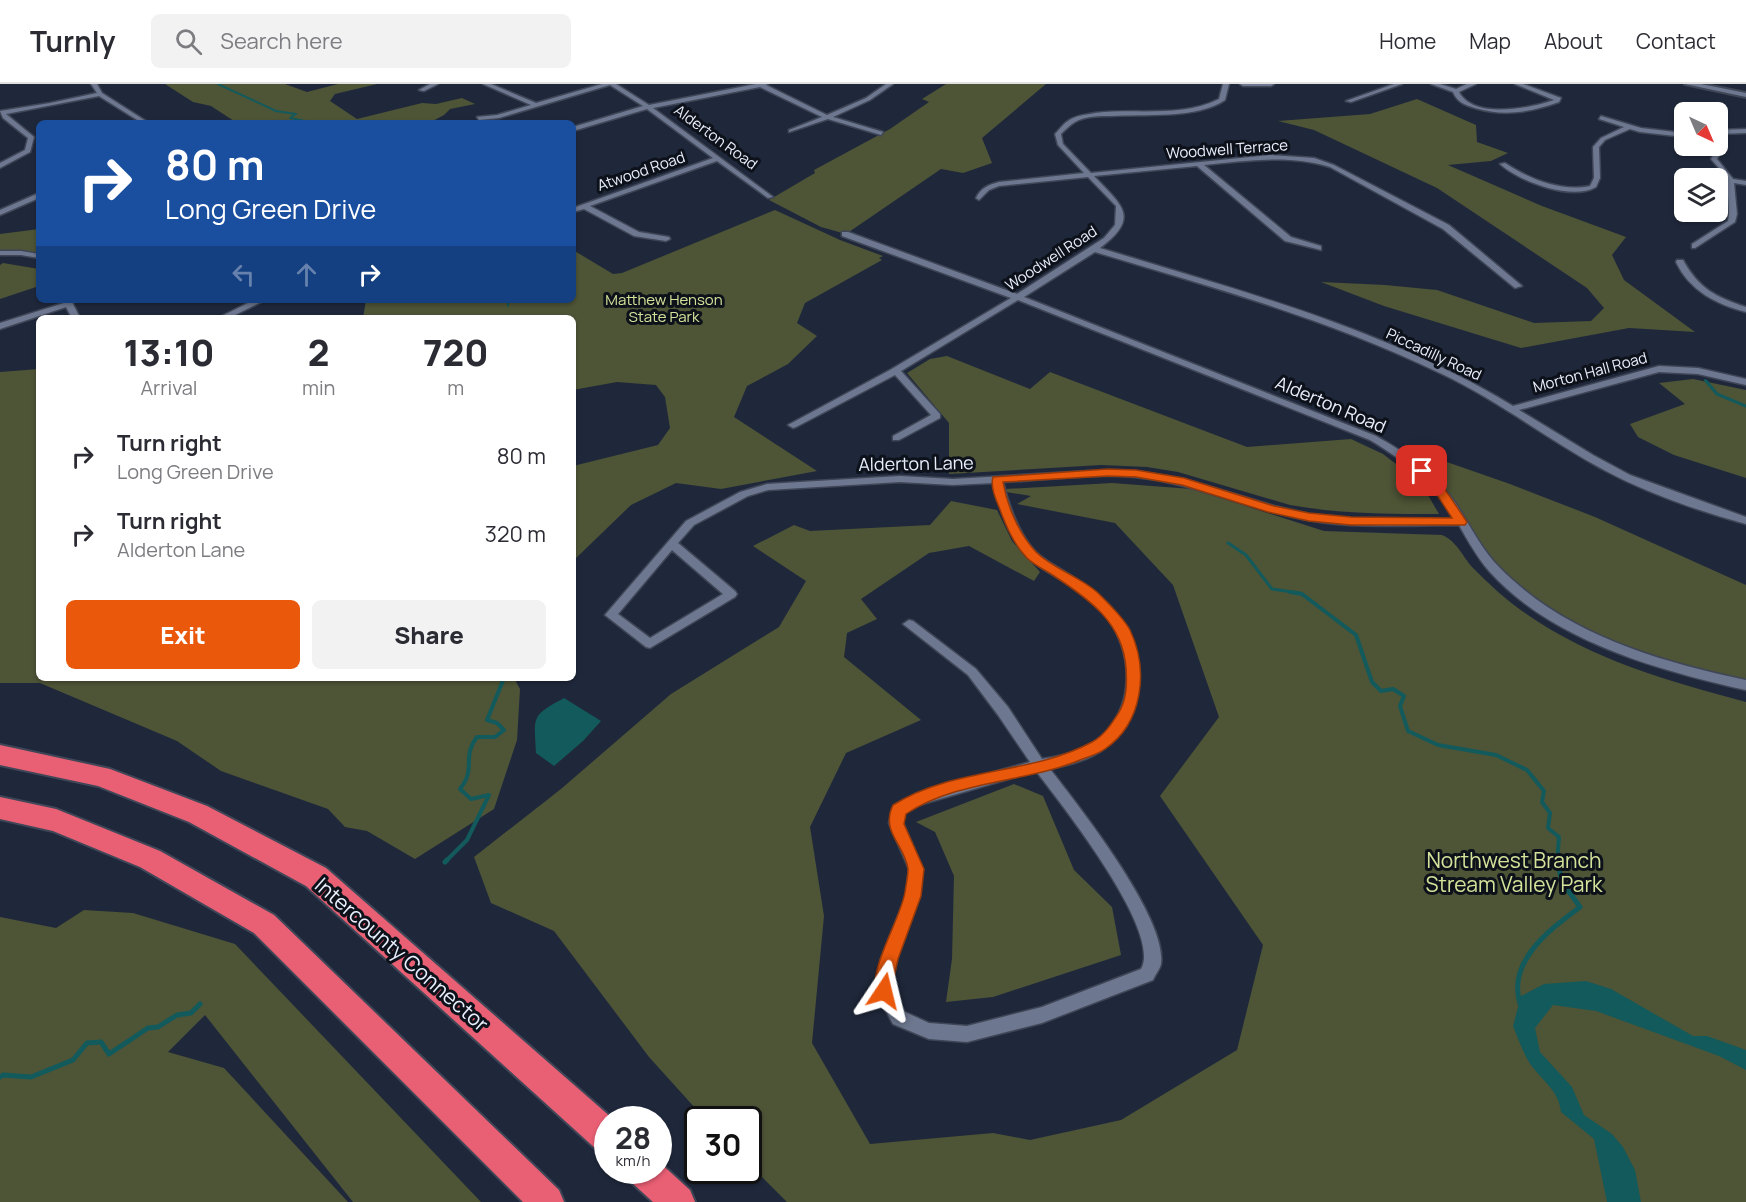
<!DOCTYPE html>
<html lang="en">
<head>
<meta charset="utf-8">
<style>
  :root { --surface:#fff; --page:#f2f2f3; --text:#2b2b33; --muted:#7c7c81; --line:#e1e1e2; --accent:#ea580c }
  body { margin:0; font-family:Manrope,sans-serif; background:var(--page); color:var(--text); height:100vh; display:flex; flex-direction:column; font-size:22px; white-space:nowrap }
  * { box-sizing:border-box; margin:0 }
  p { font-size:20px; color:var(--muted) }
  .icon { flex:none; width:33px; height:33px; fill:none; stroke:currentColor; stroke-width:2; stroke-linecap:round; stroke-linejoin:round }
  .map { position:relative; flex:1; overflow:hidden }
  .details { position:absolute; left:36px; top:231px; width:540px; height:366px; display:flex; flex-direction:column; background:var(--surface); border-radius:9px; box-shadow:0 2px 4px #0004 }
  .details>* { flex:none }
  .hud { position:absolute; left:36px; top:36px; width:540px; height:183px; border-radius:9px; box-shadow:0 2px 4px #0004; background:#1a4fa0; color:#fff; overflow:hidden }
  .needle { width:39px; rotate:136deg }
  .controls { position:absolute; left:1674px; top:18px; display:grid; gap:12px }
  .controls a { display:grid; place-items:center; width:54px; height:54px; border-radius:9px; background:var(--surface); box-shadow:0 2px 4px #0004; font-size:30px }
  .speed { position:absolute; left:594px; top:1022px; display:flex; gap:12px; font-size:30px; font-weight:700; text-align:center }
  .speed>* { display:grid; place-content:center; width:78px; height:78px; border-radius:50%; background:var(--surface); box-shadow:0 2px 4px #0004; line-height:1 }
  .speed small { font-size:15px; font-weight:400 }
  .speed .limit { border:3px solid #111; border-radius:9px; background:#fff; color:#111 }
  .pin { position:absolute; display:grid; place-items:center; width:51px; height:51px; color:#fff; margin:-26px; border-radius:12px; box-shadow:0 3px 9px #0006 }
  .me { position:absolute; width:66px; margin:-33px; rotate:10deg; stroke-linejoin:round; filter:drop-shadow(0 0 4px #0008) }
  .turn { display:flex; align-items:center; gap:21px; height:126px; padding:0 30px; font-size:27px }
  .turn .icon { width:78px; height:78px; stroke-width:2.5 }
  .turn b { display:block; font-size:42px; line-height:51px }
  .lanes { display:flex; align-items:center; height:57px; padding:0 30px; background:#0003; justify-content:center; gap:30px; direction:ltr }
  .lanes .off { opacity:.35 }
  .eta { display:flex; justify-content:space-evenly; align-items:center; height:102px; text-align:center }
  .eta b { font-size:36px; font-weight:800; line-height:42px }
  .primary-button { display:flex; gap:12px; margin-top:auto; padding:12px 30px }
  .primary-button a { flex:1; height:69px; border-radius:9px; background:var(--accent); color:#fff; font-size:24px; font-weight:800; line-height:69px; text-align:center }
  .primary-button a+a { background:var(--page); color:var(--text) }
  ul { padding:0; list-style:none }
  li { display:flex; align-items:center; gap:18px; height:78px; padding:0 30px }
  li div { flex:1 }
  li b { display:block; font-size:22px }
  li em { font-style:normal }
  header { display:flex; align-items:center; gap:36px; box-sizing:border-box; height:84px; padding:0 30px; background:var(--surface); border-bottom:2px solid var(--line) }
  header strong { font-size:28px }
  nav { display:flex; gap:33px; margin-inline-start:auto; font-size:21px }
  .search { width:420px; height:54px; background:var(--page); display:flex; align-items:center; gap:15px; box-sizing:border-box; padding:0 21px; border-radius:9px; color:var(--muted); font-size:22px }
  .map>svg:first-child { display:block }
  .green { fill:#4e5436 }
  .water { fill:#135a5c }
  .lines { fill:none; stroke-linecap:round; stroke-linejoin:round }
  .stream-far3 { stroke:#135a5c; stroke-width:2 }
  .stream-far2 { stroke:#135a5c; stroke-width:3 }
  .stream-far1 { stroke:#135a5c; stroke-width:4 }
  .stream { stroke:#135a5c; stroke-width:5 }
  .street-casing { stroke:#3f4657; stroke-width:3 }
  .secondary-casing { stroke:#3f4657; stroke-width:4 }
  .highway-casing { stroke:#3f4657; stroke-width:4 }
  .street { fill:#6d7890; fill-rule:evenodd }
  .secondary { fill:#6d7890; fill-rule:evenodd }
  .highway { fill:#e95f74; fill-rule:evenodd }
  .route { fill:#ea580c; stroke:#983908; stroke-width:1.5 }
  .labels { text-anchor:middle; dominant-baseline:central; stroke-width:6; stroke-linejoin:round; paint-order:stroke }
  .far-street-label { font-size:15px; fill:#e9effd; stroke:#0d111a }
  .far-park-label { font-size:15px; fill:#d5e299; stroke:#0d111a }
  .street-label { font-size:18px; fill:#e9effd; stroke:#0d111a }
  .near-park-label { font-size:21px; fill:#d5e299; stroke:#0d111a }
  .near-street-label { font-size:21px; fill:#e9effd; stroke:#0d111a }
</style>
</head>
<body>
<header>
<strong>Turnly</strong>
<div class="search"><svg class="icon" aria-label="search" viewBox="0 0 24 24"><circle cx="10" cy="10" r="6"/><path d="M15 15l6 6"/></svg>Search here</div>
<nav><a>Home</a><a>Map</a><a>About</a><a>Contact</a></nav>
</header>
<div class="map">
<svg width="1746" height="1118" viewBox="0 0 1746 1118">
  <rect width="100%" height="100%" fill="#1f283b"/>
  <path class="green" d="M165,0H285L307,8L338,0H377L335,10L330,17L357,35L422,19L436,20L462,14L475,20L450,25L444,31L429,39H237L211,22L193,18Z
    M946,0H1046L982,54L992,79L963,89L941,85L846,150L821,143L769,116L815,89L814,86L890,45L929,18L922,15Z
    M1417,15L1476,41L1477,58L1508,69L1491,77L1448,81L1542,122L1626,153L1612,171L1624,196L1695,248L1629,244L1521,264L1384,222L1321,198L1385,201L1437,206L1534,239L1591,237L1604,224L1587,204L1437,104L1314,46L1278,37L1370,30Z
    M775,126L840,156L883,172L879,174L882,176L805,219L797,239L817,252L788,280L747,302L734,333L817,387L721,405L676,399L631,421L573,477V382L658,361L670,344L665,313L656,301L617,298L573,306V234H363L366,216H573V166L613,190L622,189Z
    M39,145V172L0,169V150Z
    M3,179L39,185V202L0,215V181Z
    M947,272L1030,305L1050,288L1247,363L1351,355L1383,370L1400,383L1425,406L1439,430C1389,430 1339,430 1290,421L1178,388L1147,383L1101,381L949,390V339L907,289L930,275Z
    M39,285V594H514L520,605L517,656L494,725L415,775L367,747L345,743L328,725L221,687L177,657L40,599H0V288Z
    M1693,295L1746,306V394L1674,371L1638,353L1630,340L1685,320L1659,299Z
    M1405,373L1444,377L1510,400L1595,433L1746,501V601L1710,594L1581,547L1496,486L1450,420Z
    M1112,399L1192,405L1324,447L1442,451C1457,457 1462,472 1473,484C1489,500 1506,516 1525,529C1592,576 1668,597 1746,618V1118H787L749,1080L748,1035H705L649,973L554,847L491,819L474,773L561,705L671,610L779,543L806,497L753,462L794,441L810,447L930,441L951,417L997,426L1012,457L1040,488L1034,497L969,462L929,469L861,515L877,535L847,549L844,573L921,636L846,669L810,743L824,832L812,959L870,1060L993,1049L1030,1056L1121,1036L1237,966L1263,861L1160,712L1219,633L1173,501L1115,439L1017,420L1031,412L1006,408L1005,405Z
    M1014,700L1043,712L1074,786L1112,823L1121,871L993,913L946,918L952,875L954,792L935,748L916,738Z
    M84,826L133,829L235,860L481,1118H353L205,931L168,968L224,984L348,1118H0V833L56,844Z"/>
  <path class="water" d="M564,614L601,637L583,657L554,682L536,669C534,632 531,632 564,614Z
    M1586,897L1611,905L1693,952H1707L1746,966V986L1719,972L1596,927L1553,921L1535,944L1540,968L1572,1003L1584,1031L1612,1050L1623,1063L1635,1086L1641,1118H1607L1594,1055L1561,1028C1559,1004 1537,994 1526,973C1521,963 1517,952 1513,942L1521,912L1544,900Z"/>
  <g class="lines">
    <path class="stream-far3" d="M218,0L276,27L296,30L290,34L315,39
      M508,216V222
      M1705,296L1707,298"/>
    <path class="stream-far2" d="M1706,297L1717,310L1746,322
      M1228,459L1246,471L1272,505L1299,509"/>
    <path class="stream-far1" d="M1290,508L1302,510L1356,551L1372,598L1381,607L1393,605L1404,612L1400,622L1408,647L1438,661L1496,671L1527,686L1544,707L1542,718L1550,729L1548,744L1559,753L1557,778
      M445,778L467,756L489,711L471,715L460,705C477,684 461,674 477,653H495L504,646L497,639L487,636L504,594"/>
    <path class="stream" d="M445,778L447,776
      M1522,925C1503,880 1549,846 1580,823L1562,798L1557,776
      M0,993L3,991L31,993L73,976L87,959L101,958L109,970L148,944L158,943L177,931L191,929L200,920"/>
    <defs>
      <path id="street" d="M91,0H97L102,9L149,39H142L99,12L6,30L34,53L30,68L0,84V79L25,66L28,54L3,34L0,27L50,19L97,9Z
        M430,0H438L424,7L419,6Z
        M483,0H491L536,19L602,0H616L649,21L756,0H768L766,1L827,31L866,14L886,0H893L870,16L833,33L883,48L881,51L828,35L789,48V46L822,33L760,3L653,24L773,113L768,114L717,77L590,122L639,148L669,153L670,155L666,157L634,152L584,125L573,128V124L713,74L647,25L573,47V43L643,22L610,1L499,34L479,36L477,33L497,31L531,21Z
        M1223,0H1229L1225,16C1198,35 1144,30 1111,32C1100,32 1085,32 1075,38C1070,41 1065,46 1061,50L1063,60L1091,89L1270,71L1314,74L1334,81L1449,141L1522,202L1515,204L1443,145L1330,83C1289,70 1246,77 1204,81L1291,153L1321,162V166L1285,157L1197,82L1094,92C1122,122 1141,133 1100,164C1241,207 1386,245 1513,322L1659,282L1698,284L1746,295V301L1698,290L1659,288L1519,326L1593,371L1630,391L1746,433V440C1699,427 1649,410 1606,387C1550,357 1499,317 1442,290C1331,236 1212,203 1095,168L1024,213L1376,352C1408,370 1435,389 1456,420C1470,441 1481,465 1500,484C1565,550 1657,577 1746,596V606C1658,586 1552,557 1489,487C1477,473 1468,457 1459,441C1409,441 1357,445 1308,436C1249,426 1195,399 1135,393C1092,389 1046,396 1003,398C1009,422 1017,446 1033,465C1040,474 1052,480 1062,486C1079,497 1096,507 1110,522C1148,562 1151,629 1105,664C1090,676 1068,681 1050,685C1078,721 1168,835 1161,880C1160,885 1155,891 1153,896L1042,939L967,958L929,955L893,940L875,907L881,875L906,812L909,785L889,739L894,722L915,710L1030,678L998,631L968,591L903,540L909,536L913,537L976,585L1008,623L1042,675C1060,672 1079,669 1094,658C1138,628 1135,563 1101,526C1087,512 1070,501 1053,491C1044,485 1034,480 1027,473C1009,453 1000,425 993,399L953,401L900,398L768,406L748,412L694,441L678,459L735,507L737,510L735,513L650,564L646,563L605,531L686,437L740,408L767,400L900,392L953,395L1108,386L1136,387L1184,395L1274,422L1309,430L1351,434L1455,435C1433,399 1405,377 1370,356L1018,216L901,287L940,330V334L899,356H893V352L931,331L895,291L796,343L793,344L788,341L890,286L1011,214L842,152V148H848L1017,210L1104,154L1115,141L1116,122L1088,93L999,102L989,106L979,116L976,114C981,104 988,101 999,98L1084,89L1058,61L1055,50C1059,46 1063,40 1068,37C1076,31 1086,31 1095,29C1135,24 1182,34 1219,15ZM672,466L723,510L650,554L618,530ZM1036,687C1061,720 1163,848 1141,885L1042,923L967,942L929,939L905,928L891,906L897,875L920,812L923,785L903,739L905,729L919,721Z
        M1240,0H1274L1271,2H1243Z
        M1394,0H1402L1351,18L1346,17Z
        M1431,0H1440L1456,5L1467,0H1476L1459,8C1474,36 1531,24 1554,16L1515,0H1523L1561,14L1559,18C1531,28 1504,33 1475,24C1465,21 1457,18 1453,8Z
        M1601,32L1641,44L1684,49V53L1640,48L1630,45L1605,56L1599,63L1600,94L1596,103C1572,117 1520,98 1500,80L1505,79C1529,95 1561,108 1590,102L1594,94L1593,63L1601,54L1624,43L1599,35Z
        M1746,45V49L1718,50V46Z
        M1718,53L1725,61L1717,75L1733,95L1746,97V101L1734,99L1737,130L1735,138L1695,164H1692V160L1728,137L1729,130L1727,93L1711,75L1719,61Z
        M39,109V114L0,131V126Z
        M0,167H21L39,170V174L21,171H0Z
        M1677,176H1683C1699,205 1716,213 1746,223V228C1716,220 1690,207 1676,178Z
        M63,216H71L80,234H72L66,223L0,245V239L64,219Z
        M254,216H265L229,234H218Z"/>
      <path id="secondary" d="M1685,0H1701L1746,9V13Z"/>
      <path id="highway" d="M0,661L110,685L207,722L326,784L613,1035H608V1069L596,1065L306,802L189,738L98,702L0,681Z
        M0,713L56,725L160,767L274,831L559,1106L564,1118H523L254,849L140,783L53,747L0,735Z
        M658,1077L690,1106L695,1118H653L631,1098L626,1086H658Z"/>
    </defs>
    <use href="#street" class="street-casing"/>
    <use href="#secondary" class="secondary-casing"/>
    <use href="#highway" class="highway-casing"/>
    <use href="#street" class="street"/>
    <use href="#secondary" class="secondary"/>
    <use href="#highway" class="highway"/>
  </g>
  <path class="route" d="M1422,383L1440,398L1467,438L1465,441H1351L1309,437L1268,428L1182,401L1136,393L1108,392L1003,398C1007,422 1019,450 1036,468C1053,485 1079,492 1097,508C1107,518 1123,533 1130,546C1149,586 1143,639 1105,665C1098,670 1088,673 1080,676C1025,699 957,696 906,730L904,740L924,785L921,812L898,875L890,913L884,916L877,913C866,888 901,835 905,808C906,801 908,792 908,785C905,761 880,748 893,721C953,683 1031,691 1092,658C1104,652 1112,639 1119,628C1127,615 1127,599 1126,584C1123,539 1089,515 1054,492C1045,486 1034,481 1027,474C1013,459 1006,442 999,423C995,414 990,402 993,393L1108,385L1136,386L1184,394L1274,422L1309,429L1351,433L1452,434L1432,403L1416,387Z"/>
  <g class="labels">
    <g class="far-street-label">
      <text transform="translate(716 53) rotate(36)">Alderton Road</text>
      <text transform="translate(1227 65) rotate(-4)">Woodwell Terrace</text>
      <text transform="translate(641 87) rotate(-19)">Atwood Road</text>
      <text transform="translate(1051 174) rotate(-33)">Woodwell Road</text>
      <text transform="translate(1434 270) rotate(25)">Piccadilly Road</text>
      <text transform="translate(1590 288) rotate(-15)">Morton Hall Road</text>
    </g>
    <g class="far-park-label">
      <text x="664" y="215">Matthew Henson<tspan x="664" dy="17">State Park</tspan></text>
    </g>
    <g class="street-label">
      <text transform="translate(1331 320) rotate(23)">Alderton Road</text>
      <text transform="translate(916 379) rotate(-1)">Alderton Lane</text>
    </g>
    <g class="near-park-label">
      <text x="1514" y="776">Northwest Branch<tspan x="1514" dy="24">Stream Valley Park</tspan></text>
    </g>
    <g class="near-street-label">
      <text transform="translate(402 870) rotate(41)">Intercounty Connector</text>
    </g>
  </g>
</svg>
<div class="controls">
<a><svg class="needle" viewBox="-14 -14 28 28"><path d="M0-13l5 13h-10z" fill="#e53935"/><path d="M0 13l5-13h-10z" fill="#7c7c81"/></svg></a>
<a><svg class="icon" aria-label="layers" viewBox="0 0 24 24"><path d="M12 4l9 5-9 5-9-5zM3 14l9 5 9-5"/></svg></a>
</div>
<div class="speed"><div>28<small>km/h</small></div><div class="limit">30</div></div>
<div class="pin" style="left:1422px;top:387px;background:#d93025"><svg class="icon" aria-label="arrive" viewBox="0 0 24 24"><path d="M6 21V4h12l-3 4 3 4H6"/></svg></div>
<svg class="me" style="left:884px;top:907px" viewBox="-20 -20 40 40"><path d="M0-17L14 15 0 8-14 15z" fill="#ea580c" stroke="#fff" stroke-width="4"/></svg>
<div class="hud">
<div class="turn"><svg class="icon" aria-label="right" viewBox="0 0 24 24"><path d="M7 20v-9h11M14 6l5 5-5 5"/></svg><div><b>80 m</b>Long Green Drive</div></div>
<div class="lanes"><svg class="icon off" aria-label="left" viewBox="0 0 24 24"><path d="M17 20v-9H6M10 6l-5 5 5 5"/></svg><svg class="icon off" aria-label="ahead" viewBox="0 0 24 24"><path d="M12 20V5M6 11l6-6 6 6"/></svg><svg class="icon" aria-label="right" viewBox="0 0 24 24"><path d="M7 20v-9h11M14 6l5 5-5 5"/></svg></div>
</div>
<section class="details">
<div class="eta">
<div><b>13:10</b><p>Arrival</p></div>
<div><b>2</b><p>min</p></div>
<div><b>720</b><p>m</p></div>
</div>
<ul>
<li><svg class="icon" aria-label="right" viewBox="0 0 24 24"><path d="M7 20v-9h11M14 6l5 5-5 5"/></svg><div><b>Turn right</b><p>Long Green Drive</p></div><em>80 m</em></li>
<li><svg class="icon" aria-label="right" viewBox="0 0 24 24"><path d="M7 20v-9h11M14 6l5 5-5 5"/></svg><div><b>Turn right</b><p>Alderton Lane</p></div><em>320 m</em></li>
</ul>
<div class="primary-button"><a>Exit</a><a>Share</a></div>
</section>
</div>
</body>
</html>
